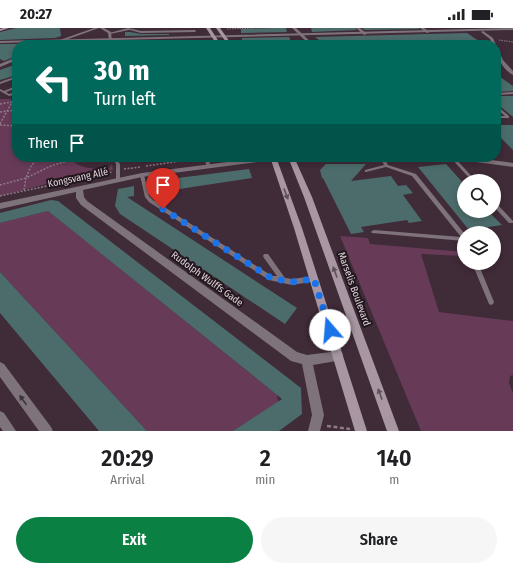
<!DOCTYPE html>
<html lang="en">
<head>
<meta charset="utf-8">
<style>
  :root { --surface:#fff; --page:#f6f6f6; --text:#202124; --muted:#757577; --accent:#0b8043 }
  body { margin:0; font-family:"Fira Sans Condensed",sans-serif; background:var(--page); color:var(--text); height:100vh; display:flex; flex-direction:column; font-size:15px; white-space:nowrap }
  * { box-sizing:border-box; margin:0 }
  p { font-size:13px; color:var(--muted) }
  .icon { flex:none; width:22px; height:22px; fill:none; stroke:currentColor; stroke-width:2; stroke-linecap:round; stroke-linejoin:round }
  .map { position:relative; height:403px; overflow:hidden }
  .panel { display:flex; flex-direction:column; background:var(--surface); flex:1 }
  .panel>* { flex:none }
  .banner { position:absolute; left:12px; top:12px; width:489px; height:122px; border-radius:16px; box-shadow:0 2px 6px #0003; background:#00695c; color:#fff; overflow:hidden }
  .buttons { position:absolute; left:457px; top:146px; display:grid; gap:8px }
  .buttons a { display:grid; place-items:center; width:44px; height:44px; border-radius:50%; background:var(--surface); box-shadow:0 2px 6px #0003; font-size:20px }
  .pin { position:absolute; display:grid; place-items:center; width:34px; height:34px; color:#fff; margin:-41px -17px; border-radius:50% 50% 50% 0; rotate:-45deg; box-shadow:0 0 4px #0007 }
  .pin .icon { rotate:45deg }
  .me { position:absolute; width:44px; margin:-22px; rotate:342deg; stroke-linejoin:round; filter:drop-shadow(0 0 3px #0008) }
  .turn { display:flex; align-items:center; gap:14px; height:84px; padding:0 16px; font-size:18px }
  .turn .icon { width:52px; height:52px; stroke-width:2.5 }
  .turn b { display:block; font-size:28px; line-height:34px }
  .then { display:flex; align-items:center; height:38px; padding:0 16px; background:#0003; gap:8px; font-size:15px }
  .eta { display:flex; justify-content:space-evenly; align-items:center; height:68px; text-align:center }
  .eta b { font-size:24px; font-weight:600; line-height:28px }
  .button { display:flex; gap:8px; margin-top:auto; padding:8px 16px }
  .button a { flex:1; height:46px; border-radius:24px; background:var(--accent); color:#fff; font-size:16px; font-weight:600; line-height:46px; text-align:center }
  .button a+a { background:var(--page); color:var(--text) }
  .status { display:flex; justify-content:space-between; align-items:center; height:28px; padding:0 20px; background:var(--surface); direction:ltr }
  .status svg { height:11px; fill:currentColor }
  .map>svg:first-child { display:block }
  .green { fill:#673b58 }
  .building { fill:#4c6c6b }
  .lines { fill:none; stroke-linecap:round; stroke-linejoin:round }
  .path-far2 { stroke:#8c7a85; stroke-width:1; stroke-dasharray:1.5 1; stroke-linecap:butt }
  .path-far1 { stroke:#8c7a85; stroke-width:1.5; stroke-dasharray:2 1.5; stroke-linecap:butt }
  .path { stroke:#8c7a85; stroke-width:2.5; stroke-dasharray:4 2.5; stroke-linecap:butt }
  .service { fill:#7e737a; fill-rule:evenodd }
  .minor { fill:#7e737a; fill-rule:evenodd }
  .tertiary { fill:#7e737a; fill-rule:evenodd }
  .secondary { fill:#a897a2; fill-rule:evenodd }
  .oneway { fill:#5e5159 }
  .oneway2 { fill:#3d3339 }
  .route { stroke:#1a73e8; stroke-width:7; stroke-dasharray:0 12.6 }
  .labels { text-anchor:middle; dominant-baseline:central; stroke-width:4; stroke-linejoin:round; paint-order:stroke }
  .street-label { font-size:10px; fill:#e0d2db; stroke:#21171d }
</style>
</head>
<body>
<div class="status"><b>20:27</b><svg viewBox="0 0 49 12"><path d="M0 12V9h3v3zM5 12V6h3v6zM10 12V3h3v9zM15 12V0h3v12zM26 1h20v11H26zM47 4h2v5h-2z"/></svg></div>
<div class="map">
<svg width="513" height="403" viewBox="0 0 513 403">
  <rect width="100%" height="100%" fill="#402b38"/>
  <path class="green" d="M203,12L207,14L209,17L70,16Z
    M0,71H11V75L17,74V129H70C78,142 94,140 108,141L112,136L113,142L54,154L0,168Z
    M48,183L277,367L278,374L233,403H147L0,244V195Z
    M340,208L368,210L370,216L464,224V228L421,226L439,284L513,293V347L510,348L509,355L513,365V403H421Z"/>
  <path class="building" d="M16,0H60L61,8L55,10L0,12V4Z
    M275,0H286L287,4L241,5V1Z
    M311,0H355L357,2L312,4Z
    M362,0H419V1L365,2Z
    M125,4H130L141,6H169V7L125,8Z
    M467,5L485,17L465,15L464,12H379L323,15L315,9Z
    M289,9L292,16L242,17V10Z
    M0,16H23L24,17H17V28L4,33L0,31Z
    M17,34V47L0,52V42L14,37L11,36Z
    M496,46L513,58V63L496,64Z
    M496,68H513V89L496,75Z
    M496,97H513V122L496,105Z
    M326,136H366L351,153L391,148L398,158L406,157L413,165L403,167L422,193L409,195L407,192L361,199L364,204L351,206L323,150H322L320,142Z
    M446,136L464,156V183H488L502,197L469,202L418,139Z
    M249,141L252,150L153,165L154,153Z
    M134,158V168L127,169L297,280L285,296L120,186L115,178L118,161Z
    M51,172L58,173L301,360L302,386L279,403H233L282,371L48,183L0,195V185Z
    M0,244L147,403H99L0,285Z"/>
  <g class="lines">
    <path class="path-far2" d="M227,1L254,0
      M499,12L513,14
      M280,17H296"/>
    <path class="path-far1" d="M0,76L12,74L0,96
      M0,84L17,82
      M0,97L17,98
      M146,138L201,130
      M124,141L140,139
      M0,157L26,150L31,138L39,129
      M24,162L26,150L51,138L80,129
      M0,168L112,144"/>
    <path class="path" d="M327,398L350,401"/>
    <path class="service" d="M128,0L141,3L195,2L196,3L195,4L141,5L130,2H129L110,6L109,5Z
      M308,12L309,14L301,15L300,14Z
      M17,48V50L0,56V54Z
      M16,58H17V60L6,64L9,66L17,64V66L9,68L0,63V61L4,63Z
      M513,64V66L496,67V65Z
      M496,77L509,88V90H496V88H505L496,80Z
      M496,82L498,83V85H496Z
      M83,129L117,132L120,136V153H116V136L115,134L88,132Z
      M205,129H209L210,137L209,138H207L206,137Z
      M380,129H384L388,137L416,146L464,205V213L372,205L371,204L372,203L374,202L461,209L412,148L386,139L366,144H365V142L384,137Z
      M450,129H454L476,153H472Z
      M484,129H488L490,133L489,134H487Z
      M140,146H144V147L149,168L154,173L171,165H175V167L158,175L272,248H277L264,230L263,228L264,226H268L285,250L292,251L314,248L316,249L317,251L316,253L292,257L269,252L149,174L145,169L140,147Z
      M494,174L496,175L513,193V195H509L494,179Z
      M472,235H478L494,274L493,276L491,277L489,276Z"/>
    <path class="minor" d="M94,0H99L60,14L57,13Z
      M100,0H104L111,4L112,13L109,12L108,5Z
      M292,0H296L314,17H310Z
      M356,0H360L367,6L364,7Z
      M420,0H424L430,4L427,5Z
      M483,3L493,10L496,17H492L490,11L481,4Z
      M44,12L47,13L42,17H38Z
      M496,20L498,21L503,32L513,43V47C504,42 496,30 496,20Z
      M17,29V32L0,39V36Z
      M265,129L276,130L273,132L142,149L83,162L84,169L87,173L297,324L307,327L338,323L342,324L343,328L342,332L313,337L324,387L320,403H308L312,387L302,336L291,333L81,177L76,170V164L0,181V175L142,145Z
      M450,129H468L513,135V139L453,131Z"/>
    <path class="tertiary" d="M513,0V2L0,15V13Z
      M0,334L4,336L51,399L53,403H39L0,349Z
      M0,383L4,385L16,403H3L0,399Z"/>
    <path class="secondary" d="M3,0H9L0,3V1Z
      M206,0H210L221,17H217Z
      M216,0H220L232,17H228Z
      M270,129H276L302,200L367,403H355L294,200Z
      M288,129H294L312,169L399,403H387L304,169Z"/>
  </g>
  <defs><path id="oneway-solid" d="M-6-.8H1V-3.2L6.5 0L1 3.2V.8H-6Z"/></defs>
  <g class="oneway">
    <use href="#oneway-solid" transform="translate(286 166) rotate(70)"/>
    <use href="#oneway-solid" transform="translate(335 244) rotate(-110)"/>
    <use href="#oneway-solid" transform="translate(380 366) rotate(-110)"/>
  </g>
  <use class="oneway2" href="#oneway-solid" transform="translate(23 372) rotate(-126)"/>
  <g class="lines">
    <path class="route" d="M163,181L271,250L292,254L314,251L330,302"/>
  </g>
  <g class="labels">
    <g class="street-label">
      <text transform="translate(78 150) rotate(-12)">Kongsvang Allé</text>
      <text transform="translate(207 251) rotate(36)">Rudolph Wulffs Gade</text>
      <text transform="translate(354 261) rotate(70)">Marselis Boulevard</text>
    </g>
  </g>
</svg>
<div class="buttons">
<a><svg class="icon" aria-label="search" viewBox="0 0 24 24"><circle cx="10" cy="10" r="6"/><path d="M15 15l6 6"/></svg></a>
<a><svg class="icon" aria-label="layers" viewBox="0 0 24 24"><path d="M12 4l9 5-9 5-9-5zM3 14l9 5 9-5"/></svg></a>
</div>
<div class="pin" style="left:163px;top:181px;background:#d93025"><svg class="icon" aria-label="arrive" viewBox="0 0 24 24"><path d="M6 21V4h12l-3 4 3 4H6"/></svg></div>
<svg class="me" style="left:330px;top:302px" viewBox="-20 -20 40 40"><circle r="19" fill="#fff"/><path d="M0-13L10 11 0 6-10 11z" fill="#1a73e8"/></svg>
<div class="banner">
<div class="turn"><svg class="icon" aria-label="left" viewBox="0 0 24 24"><path d="M17 20v-9H6M10 6l-5 5 5 5"/></svg><div><b>30 m</b>Turn left</div></div>
<div class="then">Then<svg class="icon" aria-label="arrive" viewBox="0 0 24 24"><path d="M6 21V4h12l-3 4 3 4H6"/></svg></div>
</div>
</div>
<section class="panel">
<div class="eta">
<div><b>20:29</b><p>Arrival</p></div>
<div><b>2</b><p>min</p></div>
<div><b>140</b><p>m</p></div>
</div>
<div class="button"><a>Exit</a><a>Share</a></div>
</section>
</body>
</html>
